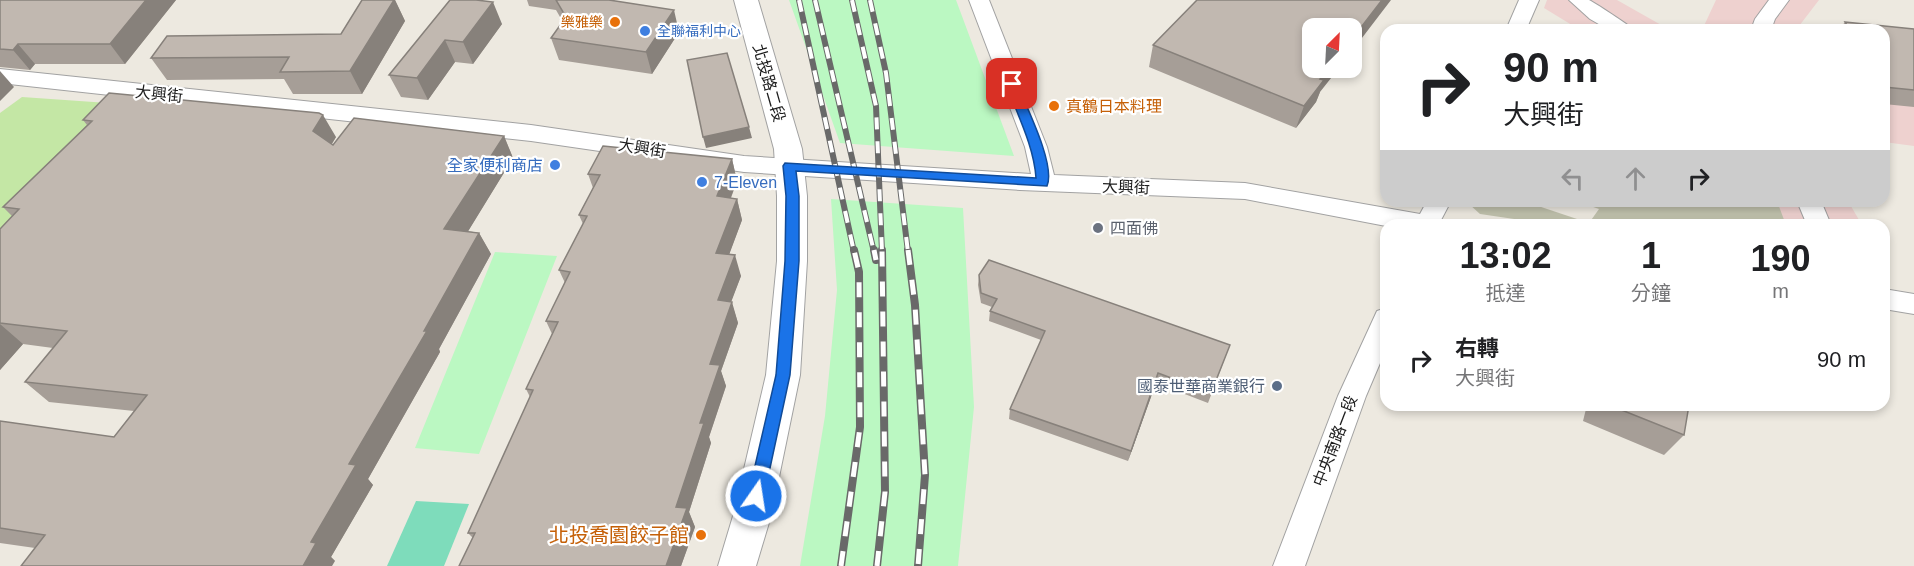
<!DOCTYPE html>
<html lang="zh-TW">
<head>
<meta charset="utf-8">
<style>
  :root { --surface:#fff; --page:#f2f2f2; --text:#202124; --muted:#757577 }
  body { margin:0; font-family:Arial,"Noto Sans TC",sans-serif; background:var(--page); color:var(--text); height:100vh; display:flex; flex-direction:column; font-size:22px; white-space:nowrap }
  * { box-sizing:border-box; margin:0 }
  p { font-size:20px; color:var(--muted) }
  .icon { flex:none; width:33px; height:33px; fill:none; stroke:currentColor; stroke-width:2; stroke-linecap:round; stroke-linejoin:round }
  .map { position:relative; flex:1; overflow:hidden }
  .side { position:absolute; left:1380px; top:219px; width:510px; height:192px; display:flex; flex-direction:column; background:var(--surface); border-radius:18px; box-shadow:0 3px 9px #0003 }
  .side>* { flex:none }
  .top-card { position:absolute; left:1380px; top:24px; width:510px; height:183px; border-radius:18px; box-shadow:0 3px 9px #0003; background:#fff; color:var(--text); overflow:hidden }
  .needle { width:39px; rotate:24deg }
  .fabs { position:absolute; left:1302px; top:18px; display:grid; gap:12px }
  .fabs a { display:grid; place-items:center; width:60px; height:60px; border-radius:12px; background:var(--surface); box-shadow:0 3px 9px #0003; font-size:30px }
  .pin { position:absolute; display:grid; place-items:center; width:51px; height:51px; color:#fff; margin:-26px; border-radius:12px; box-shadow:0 3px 9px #0006 }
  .me { position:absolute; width:66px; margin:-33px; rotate:13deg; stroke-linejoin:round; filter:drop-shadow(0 0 4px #0008) }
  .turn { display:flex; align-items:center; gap:21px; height:126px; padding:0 24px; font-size:27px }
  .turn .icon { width:78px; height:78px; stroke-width:2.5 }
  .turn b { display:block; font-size:42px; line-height:51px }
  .lanes { display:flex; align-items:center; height:57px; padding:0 24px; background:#0003; justify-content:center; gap:30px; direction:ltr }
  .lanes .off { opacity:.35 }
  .eta { display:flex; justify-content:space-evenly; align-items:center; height:102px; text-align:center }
  .eta b { font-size:36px; font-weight:600; line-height:42px }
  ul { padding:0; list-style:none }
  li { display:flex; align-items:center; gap:18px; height:78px; padding:0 24px }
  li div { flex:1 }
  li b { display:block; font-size:22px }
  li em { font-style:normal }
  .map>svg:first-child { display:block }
  .commercial { fill:#eed1cf }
  .construction { fill:#c0c1ac }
  .grass { fill:#c4e7a5 }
  .park { fill:#bbf8c2 }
  .pitch { fill:#7edcbb }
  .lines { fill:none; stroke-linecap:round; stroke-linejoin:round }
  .minor-casing { stroke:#a2a2a2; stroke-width:2 }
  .tertiary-casing { stroke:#a2a2a2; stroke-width:2 }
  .minor { fill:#fff; fill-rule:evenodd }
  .tertiary { fill:#fff; fill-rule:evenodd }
  .rail-far1-casing { stroke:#696969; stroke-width:6 }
  .rail-casing { stroke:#696969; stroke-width:8 }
  .rail-far1 { stroke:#fff; stroke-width:4; stroke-dasharray:12; stroke-linecap:butt }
  .rail { stroke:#fff; stroke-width:5; stroke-dasharray:15; stroke-linecap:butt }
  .wall { fill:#a69e97 }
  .shaded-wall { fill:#87817b }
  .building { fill:#c1b8b0; stroke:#87817b; stroke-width:1.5 }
  .route { fill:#1a73e8; stroke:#114b97; stroke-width:1.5 }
  .food-dot { fill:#e8710a; stroke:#fff; stroke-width:2 }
  .shop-dot { fill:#3f7fe0; stroke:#fff; stroke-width:2 }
  .worship-dot { fill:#6b7280; stroke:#fff; stroke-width:2 }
  .service-dot { fill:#5c6f8a; stroke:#fff; stroke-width:2 }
  .labels { text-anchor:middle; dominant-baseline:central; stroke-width:4.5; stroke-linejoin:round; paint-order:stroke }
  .far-food-label { font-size:14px; fill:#c56008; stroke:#fff; text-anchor:end }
  .far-shop-label { font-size:14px; fill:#366cbe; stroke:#fff; text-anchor:start }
  .street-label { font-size:16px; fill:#1b1b1b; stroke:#fff }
  .food-label { font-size:16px; fill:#c56008; stroke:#fff; text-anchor:start }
  .shop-label { font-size:16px; fill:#366cbe; stroke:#fff; text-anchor:end }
  .worship-label { font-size:16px; fill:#5b616d; stroke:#fff; text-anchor:start }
  .service-label { font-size:16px; fill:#4e5e75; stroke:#fff; text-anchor:end }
  .near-food-label { font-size:20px; fill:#c56008; stroke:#fff; text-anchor:end }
</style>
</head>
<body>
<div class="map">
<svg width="1914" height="566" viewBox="0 0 1914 566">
  <rect width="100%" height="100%" fill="#ede9e0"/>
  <path class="commercial" d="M1547,0H1617L1670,30H1580L1544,8Z
    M1716,0H1819L1796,30H1702Z
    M1884,89L1914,93V146L1884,142Z
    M1758,201H1848L1862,225H1765Z"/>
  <path class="construction" d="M1470,201H1523L1589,223L1599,209L1576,201H1777L1786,225H1554L1480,214L1469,204Z"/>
  <path class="grass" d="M22,97L108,103L0,238V113Z"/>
  <path class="park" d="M789,0H956L1014,156L840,143Z
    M831,199L963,208L974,407L958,566H800L825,416L837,290Z
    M495,252L557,256L479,454L415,448Z"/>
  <path class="pitch" d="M416,501L469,504L444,566H387Z"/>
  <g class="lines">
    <defs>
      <path id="minor" d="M969,0H989L1047,147L1054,175L1245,183L1420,214L1427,201H1451L1441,220L1443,225L1386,226L1245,199L1020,190L744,172L531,141L0,83V69L531,125L744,156L1031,174L1025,147Z
        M1519,0H1539L1526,30H1506Z
        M1569,0C1575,0 1583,0 1589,0C1592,1 1632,27 1634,30H1609L1590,19Z
        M1769,0H1789L1775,19L1771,30H1751L1755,19Z
        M1797,201H1821L1831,225H1807Z
        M1884,289L1914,294V314L1884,309Z
        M1386,308V349L1366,396L1305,566H1273L1338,396L1377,311Z"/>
      <path id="tertiary" d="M734,0H758L802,149L807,196V261L800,375L771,516L756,566H718L733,516L766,375L777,261V196L774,149Z"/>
    </defs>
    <use href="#minor" class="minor-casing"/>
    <use href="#tertiary" class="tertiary-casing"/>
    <use href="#minor" class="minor"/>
    <use href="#tertiary" class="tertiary"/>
    <defs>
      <path id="rail-far1" d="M799,0L854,252
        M815,0L874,252
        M852,0L876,106L882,252
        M870,0L886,73L908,252"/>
      <path id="rail" d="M874,250L876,260
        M908,250L915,305L925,475L918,566
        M841,566L860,427L859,272L854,250
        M877,566L885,492L882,250"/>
    </defs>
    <use href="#rail-far1" class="rail-far1-casing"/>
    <use href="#rail" class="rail-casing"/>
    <use href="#rail-far1" class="rail-far1"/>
    <use href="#rail" class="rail"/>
  </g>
  <path class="wall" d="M0,0H176L125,64H35L30,70L0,67Z
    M362,0H395L405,21L362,94H293L284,79L167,80L151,58L341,34Z
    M450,0L502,24L473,64L455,62L428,100L401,97L389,75Z
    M527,0H609L679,32L652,74L559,60L551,38L563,22L556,10L529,6Z
    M1845,22L1914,29V107L1884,104V30H1839Z
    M1153,45L1320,92L1316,102L1296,128L1149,67Z
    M83,120L336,137L332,144L333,145L504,136L513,158L468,231L479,233L491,254L439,349L440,352L368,479L373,485L331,557L335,561L35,548L0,543V421L114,437L134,411L49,402L25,382L53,348L23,344L0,370V229L12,216L3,207L87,125Z
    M732,159L737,181L731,198L737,199L742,220L729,254L741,276L731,301L738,323L721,371L726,386L709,437L711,443L689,512L695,527L681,566H459L473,538L468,533L530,397L526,389L552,334L546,321L565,283L559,270L583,224L579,215L593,188L588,174Z
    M979,275L1230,345L1208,403L1156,383L1128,461L1009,419L1010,409L1041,340L989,321L990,311L992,307L981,303L978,285Z
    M1587,405H1689L1684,435L1664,455L1583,421Z"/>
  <path class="shaded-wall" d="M146,0H176L125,64L110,44Z
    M394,0H395L405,21L362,94L350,71Z
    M1382,0H1391L1352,51V39Z
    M493,2L502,24L473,64L463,42Z
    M674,10L679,32L652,74L646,52Z
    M445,40L455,62L428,100L417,78Z
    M18,44L35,64L30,70L13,50Z
    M1329,68H1339L1320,92L1316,102L1296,128L1304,106L1320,79Z
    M0,71L14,87L0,101Z
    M323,115L336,137L326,153L313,131Z
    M749,127L752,138L706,148L703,137Z
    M504,136L513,158L456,251L444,229Z
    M732,159L737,181L723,218L717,196Z
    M737,199L742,220L722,274L716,253Z
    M479,233L491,254L439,349L440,352L368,479L373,485L331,557L335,561L332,566H303L311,542L349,464Z
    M735,255L741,276L724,321L718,300Z
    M732,302L738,323L721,371L726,386L709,437L711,443L689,512L695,527L681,566H666L676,507L700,423L710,364Z
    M0,324L23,344L0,370Z
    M1158,373L1156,383L1128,461L1131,451Z"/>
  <path class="building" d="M0,0H146L110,44H18L13,50L0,49Z
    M362,0H394L350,71L280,72L289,57L151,58L167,36L341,34Z
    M450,0H476L493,2L463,42L445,40L417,78L389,75Z
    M556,0H609L674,10L646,52L551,38L566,17Z
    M1197,0H1382L1352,39V28H1312V68H1329L1320,79L1324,80L1304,106L1153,45Z
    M1845,22L1914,29V90L1884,87V30H1850Z
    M727,53L749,127L703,137L687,60Z
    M109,93L319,113L323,115L313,131L333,145L354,118L504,136L444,229L479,233L424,331H427L349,464L356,465L311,542L316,543L303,566H21L45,535L0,528V421L114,437L147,395L25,382L67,331L0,323V229L19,209L3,207L92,121L83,120Z
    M603,146L732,159L717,196L737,199L716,253L735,255L718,300L732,302L710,364L720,365L700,423H704L676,507L687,508L666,566H459L475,533H468L533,390L526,389L558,322L546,321L570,272L559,270L587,216L579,215L600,175L588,174Z
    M989,260L1230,345L1211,393L1158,373L1131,451L1010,409L1045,331L990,311L997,299L981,293L979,275Z
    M1609,405H1689L1684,435Z"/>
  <path class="route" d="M1012,80L1017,84C1026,106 1056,165 1047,186L796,171L799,196V261L790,375L764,496L762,501L756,504L751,501L748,496L776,375L785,261L786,196L783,166L785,163L1036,178C1034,146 1017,114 1006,84Z"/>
  <g class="food-dot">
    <circle cx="615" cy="22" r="6"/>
    <circle cx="1054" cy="106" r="6"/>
    <circle cx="701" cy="535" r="6"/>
  </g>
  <g class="shop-dot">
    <circle cx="645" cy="31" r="6"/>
    <circle cx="555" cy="165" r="6"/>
    <circle cx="702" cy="182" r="6"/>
  </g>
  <circle class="worship-dot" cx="1098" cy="228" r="6"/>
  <circle class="service-dot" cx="1277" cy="386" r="6"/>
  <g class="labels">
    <g class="far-food-label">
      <text x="603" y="22">樂雅樂</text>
    </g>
    <g class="far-shop-label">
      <text x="657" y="31">全聯福利中心</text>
    </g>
    <g class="street-label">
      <text transform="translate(769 83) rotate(74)">北投路二段</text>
      <text transform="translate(159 94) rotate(6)">大興街</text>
      <text transform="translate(642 148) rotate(9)">大興街</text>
      <text transform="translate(1126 187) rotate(2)">大興街</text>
      <text transform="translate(1335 441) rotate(-69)">中央南路一段</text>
    </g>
    <g class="food-label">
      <text x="1066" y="106">真鶴日本料理</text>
    </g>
    <g class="shop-label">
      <text x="543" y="165">全家便利商店</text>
      <text x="714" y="182" text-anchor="start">7-Eleven</text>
    </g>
    <g class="worship-label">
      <text x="1110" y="228">四面佛</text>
    </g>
    <g class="service-label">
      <text x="1265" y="386">國泰世華商業銀行</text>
    </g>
    <g class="near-food-label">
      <text x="689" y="535">北投喬園餃子館</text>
    </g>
  </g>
</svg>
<div class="fabs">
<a><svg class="needle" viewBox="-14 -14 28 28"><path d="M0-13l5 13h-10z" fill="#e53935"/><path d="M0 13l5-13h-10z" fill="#757577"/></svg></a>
</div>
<div class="pin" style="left:1012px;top:84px;background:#d93025"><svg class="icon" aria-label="arrive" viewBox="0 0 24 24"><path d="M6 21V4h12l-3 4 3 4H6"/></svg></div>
<svg class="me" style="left:756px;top:496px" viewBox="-20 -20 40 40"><circle r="17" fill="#1a73e8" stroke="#fff" stroke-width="3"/><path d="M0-11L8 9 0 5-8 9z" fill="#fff"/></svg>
<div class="top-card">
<div class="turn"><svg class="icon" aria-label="right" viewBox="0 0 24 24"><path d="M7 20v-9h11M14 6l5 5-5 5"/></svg><div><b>90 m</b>大興街</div></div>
<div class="lanes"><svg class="icon off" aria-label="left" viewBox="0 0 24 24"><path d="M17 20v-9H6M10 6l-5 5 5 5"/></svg><svg class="icon off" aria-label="ahead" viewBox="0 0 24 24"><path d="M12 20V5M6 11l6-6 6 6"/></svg><svg class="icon" aria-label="right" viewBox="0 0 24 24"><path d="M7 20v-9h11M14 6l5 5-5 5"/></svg></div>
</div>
<section class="side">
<div class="eta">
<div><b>13:02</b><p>抵達</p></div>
<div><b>1</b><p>分鐘</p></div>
<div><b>190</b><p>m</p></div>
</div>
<ul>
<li><svg class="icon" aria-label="right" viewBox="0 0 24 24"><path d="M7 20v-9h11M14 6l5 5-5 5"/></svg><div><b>右轉</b><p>大興街</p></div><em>90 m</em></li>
</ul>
</section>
</div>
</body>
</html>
